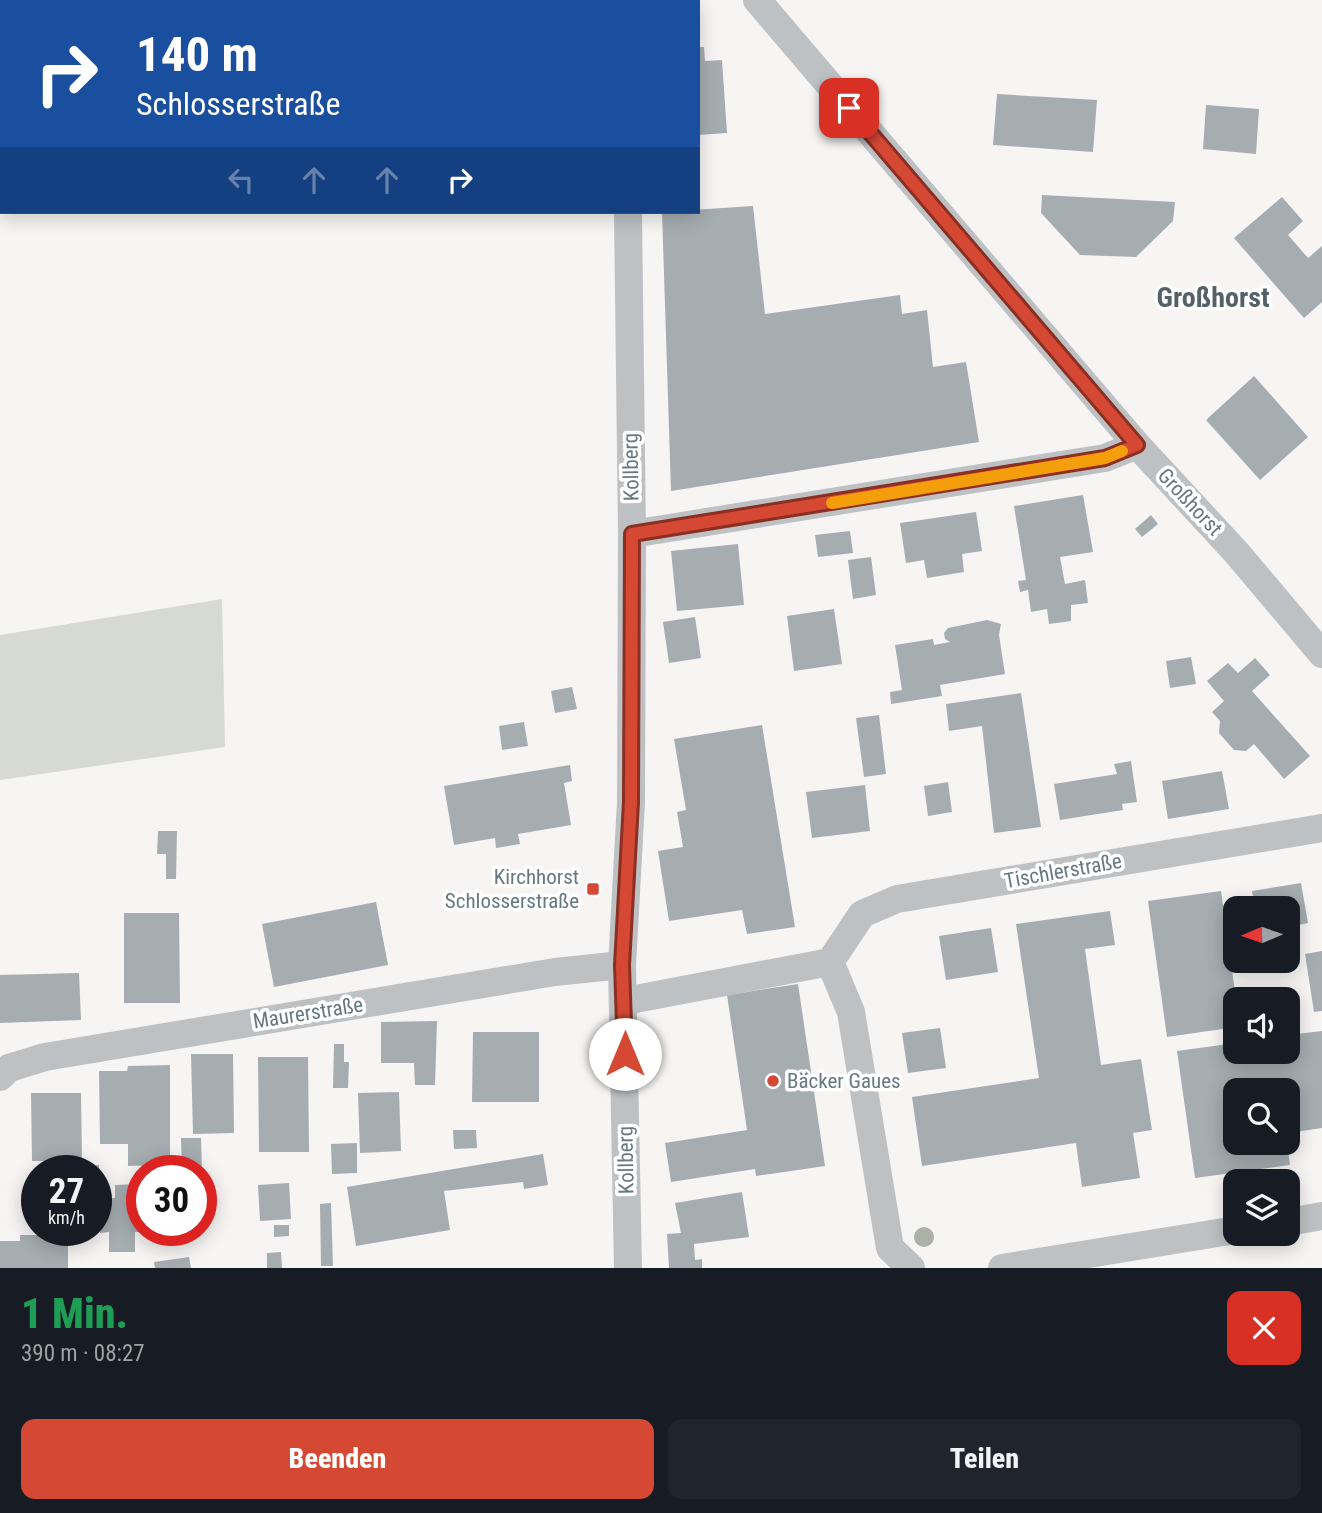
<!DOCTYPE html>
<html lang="de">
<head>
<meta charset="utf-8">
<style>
  :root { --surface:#171b24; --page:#20242c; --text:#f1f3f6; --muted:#9ea1a6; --accent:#d54934 }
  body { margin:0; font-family:"Roboto Condensed",sans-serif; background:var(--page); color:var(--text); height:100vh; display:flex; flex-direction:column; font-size:26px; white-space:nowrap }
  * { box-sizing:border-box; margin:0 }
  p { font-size:23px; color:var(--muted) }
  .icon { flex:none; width:38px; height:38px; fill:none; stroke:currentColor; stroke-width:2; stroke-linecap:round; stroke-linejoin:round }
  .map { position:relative; height:1268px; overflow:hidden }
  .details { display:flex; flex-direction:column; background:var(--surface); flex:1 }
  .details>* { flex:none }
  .guide { position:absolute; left:0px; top:0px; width:700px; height:214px; box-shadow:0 4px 18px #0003; background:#1a4fa0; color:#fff; overflow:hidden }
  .needle { width:46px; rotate:268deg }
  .buttons { position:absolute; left:1223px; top:896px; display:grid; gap:14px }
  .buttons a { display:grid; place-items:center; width:77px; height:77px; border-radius:14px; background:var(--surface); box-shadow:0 4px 18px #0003; font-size:35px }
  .speed { position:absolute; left:21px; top:1155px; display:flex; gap:14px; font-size:35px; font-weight:700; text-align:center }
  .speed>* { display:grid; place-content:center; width:91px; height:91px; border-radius:50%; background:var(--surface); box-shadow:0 4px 18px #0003; line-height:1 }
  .speed small { font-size:18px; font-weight:400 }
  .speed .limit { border:10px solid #d22; background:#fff; color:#111 }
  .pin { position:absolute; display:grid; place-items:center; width:60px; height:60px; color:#fff; margin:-30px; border-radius:14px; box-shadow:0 4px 10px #0006 }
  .me { position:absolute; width:77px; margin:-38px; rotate:0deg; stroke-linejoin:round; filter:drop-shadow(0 0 5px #0008) }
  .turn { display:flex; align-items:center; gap:24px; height:147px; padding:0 21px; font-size:32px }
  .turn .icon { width:91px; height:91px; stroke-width:2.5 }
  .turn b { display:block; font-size:49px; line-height:60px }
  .lanes { display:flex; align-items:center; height:66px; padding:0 21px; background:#0003; justify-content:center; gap:35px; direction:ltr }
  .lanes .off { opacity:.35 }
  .round { display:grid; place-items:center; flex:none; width:74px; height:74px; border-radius:14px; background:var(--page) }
  .summary { display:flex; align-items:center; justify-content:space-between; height:119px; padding:0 21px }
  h1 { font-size:42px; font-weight:800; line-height:52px; color:#1e9e55 }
  .cta { display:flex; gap:14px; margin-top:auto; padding:14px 21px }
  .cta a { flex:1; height:80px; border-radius:14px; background:var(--accent); color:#fff; font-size:28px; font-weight:800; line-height:80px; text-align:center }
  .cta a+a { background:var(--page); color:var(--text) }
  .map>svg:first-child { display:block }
  .green { fill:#d6dad2 }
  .building { fill:#a5adb1 }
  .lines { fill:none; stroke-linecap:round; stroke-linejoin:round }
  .minor { stroke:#bdc1c4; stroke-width:28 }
  .tree { fill:#aab1a5 }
  .route-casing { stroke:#8a2f22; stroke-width:18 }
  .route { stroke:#d54934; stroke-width:12 }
  .slow { stroke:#f59e0b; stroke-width:12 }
  .poi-dot { fill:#d54934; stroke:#fff; stroke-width:2.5 }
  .labels { text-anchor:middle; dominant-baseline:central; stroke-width:7; stroke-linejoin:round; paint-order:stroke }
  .street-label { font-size:21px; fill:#677881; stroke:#fff }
  .poi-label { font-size:21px; fill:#677881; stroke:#fff; text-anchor:end }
  .district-label { font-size:28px; font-weight:bold; fill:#546167; stroke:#fff }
</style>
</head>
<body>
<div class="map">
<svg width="1322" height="1268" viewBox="0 0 1322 1268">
  <rect width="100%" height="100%" fill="#f6f5f3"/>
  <path class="green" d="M222,599L225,747L0,780V635Z"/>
  <path class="building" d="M698,47H704L705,61L722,60L727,133L698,135Z
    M997,94L1097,100L1093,152L993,145Z
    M1206,105L1259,109L1256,154L1203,149Z
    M1042,195L1175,202L1173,221L1136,257L1080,255L1041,213Z
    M1282,197L1303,221L1288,235L1308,258L1322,246V302L1304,318L1234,238Z
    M753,206L765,314L900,295L902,314L927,310L933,367L966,362L979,442L671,491L662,212Z
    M1254,376L1308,437L1260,480L1206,420Z
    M1083,495L1093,552L1060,557L1065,584L1085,580L1088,603L1071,605V621L1049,624L1047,609L1031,612L1028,590L1020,592L1018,581L1026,580L1014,506Z
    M976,512L982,551L962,554L964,572L927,578L924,560L906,563L900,523Z
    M1151,515L1158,524L1142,537L1135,529Z
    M850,531L853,553L818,557L815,535Z
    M738,544L744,605L677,611L671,551Z
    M871,557L876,595L853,599L848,560Z
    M834,609L842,664L794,671L787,616Z
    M695,617L701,658L669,663L663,622Z
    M987,620L1001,624L999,635L1005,674L940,685L942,696L891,704L890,692L902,690L895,645L933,639L934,645L950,642L945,639L944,633L948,628Z
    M1191,657L1196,684L1170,688L1166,661Z
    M1255,658L1270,675L1252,691L1310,756L1284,779L1254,744L1246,751L1234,750L1219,733L1220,721L1212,712L1224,701L1207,681L1228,663L1238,673Z
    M572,687L577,709L555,713L551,691Z
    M1021,693L1041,827L994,833L982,726L949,731L946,704Z
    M879,715L886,774L864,777L856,718Z
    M524,722L528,746L502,750L499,726Z
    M762,725L795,927L747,934L742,910L669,921L658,851L683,847L677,812L686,810L674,739Z
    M1131,761L1137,802L1122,804L1123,810L1060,820L1054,784L1117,774L1114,764Z
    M570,765L572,781L564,783L571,825L518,834L520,844L496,848L495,838L454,845L444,786Z
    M1222,771L1229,809L1168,819L1162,781Z
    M948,782L952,812L928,816L924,786Z
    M865,785L870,831L812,838L806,792Z
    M158,831H177L176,879H166V854H157Z
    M1301,883L1308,923L1288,927V908H1255L1252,891Z
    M1221,891L1236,999V1027L1167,1037L1148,901Z
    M376,902L388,965L274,987L262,924Z
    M1110,911L1115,945L1085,949L1101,1065L1141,1059L1152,1130L1133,1133L1140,1178L1082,1187L1076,1143L922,1166L912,1097L1039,1078L1016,924Z
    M124,913H179L180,1003H124Z
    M991,928L998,972L946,980L939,936Z
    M1322,951V1011L1314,1012L1305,954Z
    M79,973L81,1020L0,1023V975Z
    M798,984L825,1166L756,1176L755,1169L671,1182L665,1143L747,1130L727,995Z
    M437,1021L435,1085H415L414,1063H381V1022Z
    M940,1028L946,1068L908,1073L902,1033Z
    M1322,1031V1128L1288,1133V1090H1236V1143H1287L1290,1165L1195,1178L1177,1051L1236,1043V1052H1288V1035Z
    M473,1032H539V1102H472Z
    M334,1044H344V1062H349L348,1088H333Z
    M191,1054H233L234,1133L193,1134Z
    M258,1057H308L309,1152H259Z
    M170,1065V1165L128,1166V1144H100L99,1071H127L128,1066Z
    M399,1092L401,1151L360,1153L358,1093Z
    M31,1093H81L82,1161H32Z
    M453,1130H476L477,1148L454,1149Z
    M181,1138H201L202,1171H182Z
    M357,1143V1173L332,1174L331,1144Z
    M543,1154L548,1185L524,1189L523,1182L444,1191L450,1230L356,1246L347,1187Z
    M99,1165V1186H96V1171H86V1166Z
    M289,1183L291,1219L260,1221L258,1185Z
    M142,1184V1232H135V1252H109V1232L100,1233L99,1199L115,1198V1185Z
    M742,1192L749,1237L694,1244L695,1260L702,1259V1268H669L667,1234L681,1233L675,1203Z
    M331,1203L333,1266H321L320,1204Z
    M274,1225H289V1236L274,1237Z
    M20,1235H68V1268H0V1241H20Z
    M281,1252L282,1268H267V1253Z
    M189,1257L191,1268H155L154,1262Z"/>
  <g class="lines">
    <path class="minor" d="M625,0V2
      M757,0L1137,445L1236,552L1322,654
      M632,534L1105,458L1137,445
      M830,962L851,1012L890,1248L911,1268
      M625,1001L830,962L862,914L897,899L1322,828
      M0,1077L9,1068L45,1057L555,972L622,965
      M1288,1222L1322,1216
      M628,1268L622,965L631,802L632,534L628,212
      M1002,1268L1236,1230"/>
  </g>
  <circle class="tree" cx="924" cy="1237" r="10"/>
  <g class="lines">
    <defs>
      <path id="route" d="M625,1054L622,965L631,802L632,534L1105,458L1137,445L849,108"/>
    </defs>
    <use href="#route" class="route-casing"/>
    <use href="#route" class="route"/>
    <path class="slow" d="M832,503L1105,458L1122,451"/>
  </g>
  <g class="poi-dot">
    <rect x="586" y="882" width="14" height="14" rx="3.5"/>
    <circle cx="773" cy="1081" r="7"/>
  </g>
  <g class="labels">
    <g class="street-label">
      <text transform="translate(631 467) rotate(-91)">Kollberg</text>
      <text transform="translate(1190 502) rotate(47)">Großhorst</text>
      <text transform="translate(1063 871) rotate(-10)">Tischlerstraße</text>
      <text transform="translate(308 1013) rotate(-9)">Maurerstraße</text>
      <text transform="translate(626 1160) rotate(-91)">Kollberg</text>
    </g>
    <g class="poi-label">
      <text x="579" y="877">Kirchhorst<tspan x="579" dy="24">Schlosserstraße</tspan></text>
      <text x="787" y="1081" text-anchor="start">Bäcker Gaues</text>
    </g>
    <g class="district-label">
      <text x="1213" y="297">Großhorst</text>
    </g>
  </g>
</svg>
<div class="buttons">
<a><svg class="needle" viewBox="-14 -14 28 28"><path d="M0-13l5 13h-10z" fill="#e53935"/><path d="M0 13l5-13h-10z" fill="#9ea1a6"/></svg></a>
<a><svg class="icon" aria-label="sound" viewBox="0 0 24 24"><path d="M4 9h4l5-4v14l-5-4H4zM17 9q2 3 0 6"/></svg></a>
<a><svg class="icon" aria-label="search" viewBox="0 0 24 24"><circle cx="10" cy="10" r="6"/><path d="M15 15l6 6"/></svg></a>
<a><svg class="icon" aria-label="layers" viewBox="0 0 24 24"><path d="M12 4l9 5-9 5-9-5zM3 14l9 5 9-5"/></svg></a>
</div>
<div class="speed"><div>27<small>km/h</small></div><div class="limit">30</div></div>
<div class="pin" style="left:849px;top:108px;background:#d93025"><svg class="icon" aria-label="arrive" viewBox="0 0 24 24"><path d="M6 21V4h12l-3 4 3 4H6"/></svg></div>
<svg class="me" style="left:625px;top:1054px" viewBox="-20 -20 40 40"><circle r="19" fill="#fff"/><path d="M0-13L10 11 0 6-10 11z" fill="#d54934"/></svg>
<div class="guide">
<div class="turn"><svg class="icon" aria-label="right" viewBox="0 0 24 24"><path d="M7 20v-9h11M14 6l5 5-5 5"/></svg><div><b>140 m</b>Schlosserstraße</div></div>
<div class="lanes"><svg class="icon off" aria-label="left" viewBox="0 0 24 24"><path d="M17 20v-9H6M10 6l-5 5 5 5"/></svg><svg class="icon off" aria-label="ahead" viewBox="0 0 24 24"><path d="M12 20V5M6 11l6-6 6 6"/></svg><svg class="icon off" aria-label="ahead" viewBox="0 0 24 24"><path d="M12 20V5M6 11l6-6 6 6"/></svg><svg class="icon" aria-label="right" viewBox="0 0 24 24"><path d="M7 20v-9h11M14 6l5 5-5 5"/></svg></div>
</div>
</div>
<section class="details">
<div class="summary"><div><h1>1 Min.</h1><p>390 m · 08:27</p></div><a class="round" style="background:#d93025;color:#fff"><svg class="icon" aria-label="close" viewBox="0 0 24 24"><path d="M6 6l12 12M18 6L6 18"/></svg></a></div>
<div class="cta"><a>Beenden</a><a>Teilen</a></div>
</section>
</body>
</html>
